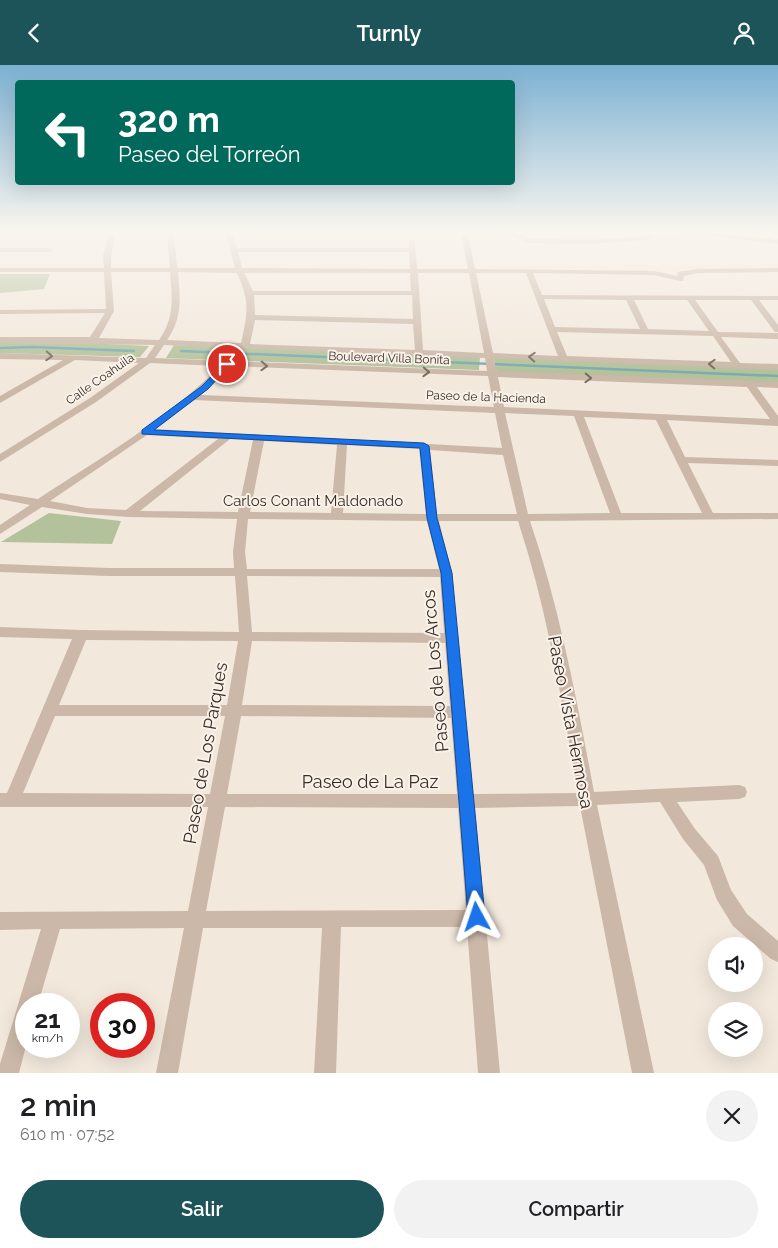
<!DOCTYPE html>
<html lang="es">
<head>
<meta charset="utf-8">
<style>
  :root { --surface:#fff; --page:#f2f2f2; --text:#202124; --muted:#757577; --accent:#1d5459 }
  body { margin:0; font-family:Raleway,sans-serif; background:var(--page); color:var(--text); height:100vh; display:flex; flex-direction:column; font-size:19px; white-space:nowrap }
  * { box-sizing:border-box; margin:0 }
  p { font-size:16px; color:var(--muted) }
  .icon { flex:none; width:28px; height:28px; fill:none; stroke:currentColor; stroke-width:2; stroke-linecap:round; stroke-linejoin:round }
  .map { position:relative; height:1008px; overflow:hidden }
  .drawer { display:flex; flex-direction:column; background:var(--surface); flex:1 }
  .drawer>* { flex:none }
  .top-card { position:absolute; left:15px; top:15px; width:500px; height:105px; border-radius:5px; box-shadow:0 5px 20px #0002; background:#00695c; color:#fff; overflow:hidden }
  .tools { position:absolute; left:708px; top:872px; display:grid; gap:10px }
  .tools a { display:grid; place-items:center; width:55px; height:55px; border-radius:50%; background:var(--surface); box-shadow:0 5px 20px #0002; font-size:25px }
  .speed { position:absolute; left:15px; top:928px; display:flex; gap:10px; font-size:25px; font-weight:700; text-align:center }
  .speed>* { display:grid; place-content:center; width:65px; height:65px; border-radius:50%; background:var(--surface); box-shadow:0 5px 20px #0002; line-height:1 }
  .speed small { font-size:12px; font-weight:400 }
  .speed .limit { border:8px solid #d22; background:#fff; color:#111 }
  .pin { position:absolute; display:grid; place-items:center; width:42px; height:42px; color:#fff; margin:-21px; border:2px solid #fff; border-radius:50%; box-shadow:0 1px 5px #0007 }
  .me { position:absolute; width:55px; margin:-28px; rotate:355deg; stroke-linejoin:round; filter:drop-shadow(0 0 4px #0008) }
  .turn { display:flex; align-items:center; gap:18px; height:105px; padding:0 20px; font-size:22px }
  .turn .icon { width:65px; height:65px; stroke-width:2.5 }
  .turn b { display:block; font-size:35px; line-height:42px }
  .round { display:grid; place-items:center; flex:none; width:52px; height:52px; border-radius:26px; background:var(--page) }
  .summary { display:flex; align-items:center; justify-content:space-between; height:85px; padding:0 20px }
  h1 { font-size:30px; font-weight:600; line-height:38px }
  .action { display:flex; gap:10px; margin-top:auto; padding:10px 20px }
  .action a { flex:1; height:58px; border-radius:30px; background:var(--accent); color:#fff; font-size:20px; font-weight:600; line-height:58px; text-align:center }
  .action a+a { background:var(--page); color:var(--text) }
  header { display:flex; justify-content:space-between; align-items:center; height:65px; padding:0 20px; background:var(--accent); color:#fff; font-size:22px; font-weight:600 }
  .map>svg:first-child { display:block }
  .green { fill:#b4c29c }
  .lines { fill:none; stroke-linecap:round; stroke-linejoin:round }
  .stream { stroke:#7bacb0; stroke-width:2.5 }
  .canal { fill:#7bacb0; fill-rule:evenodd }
  .minor { fill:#cbb8a8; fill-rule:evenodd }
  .oneway { stroke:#7a6c62 }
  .route { fill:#1a73e8; stroke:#114b97 }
  .labels { text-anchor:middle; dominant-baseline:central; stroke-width:4; stroke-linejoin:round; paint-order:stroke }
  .far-street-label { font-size:12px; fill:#372d28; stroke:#faf2e9 }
  .street-label { font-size:15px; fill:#372d28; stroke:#faf2e9 }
  .near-street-label { font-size:18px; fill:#372d28; stroke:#faf2e9 }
</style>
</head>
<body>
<header><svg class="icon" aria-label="back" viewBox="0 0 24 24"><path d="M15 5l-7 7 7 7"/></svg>Turnly<svg class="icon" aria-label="person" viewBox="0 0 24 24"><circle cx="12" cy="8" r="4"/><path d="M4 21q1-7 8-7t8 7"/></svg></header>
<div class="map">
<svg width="778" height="1008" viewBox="0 0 778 1008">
  <rect width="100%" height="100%" fill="#f2e8dc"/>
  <path class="green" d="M0,209H50L44,224L0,228Z
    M42,276L149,281L140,292L0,288V277Z
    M174,280L480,292L479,305L166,293Z
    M494,292L778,304V318L499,307L495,305Z
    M49,448L121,456L112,479L1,477Z"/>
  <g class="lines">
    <path class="stream" d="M0,283L33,282L134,286
      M181,286L778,311"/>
    <path class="canal" d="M762,166H778V170Z"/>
    <path class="minor" d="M0,166H513L529,174L589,175L646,171L648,170L647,166H653V172L647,175L589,179L528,178L515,171L506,169H468L475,204L654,206L677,211L678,207L698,204L778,203V207L698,208L684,211L683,216H680L654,210L533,208L542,230L778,231V235H759L778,260V267H775L751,235H695L718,267L778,268V274L721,272L740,298L778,299V305L494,293L496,306L778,317V323L757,322L778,351V361L667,355L685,392L778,395V401L688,398L713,448H778V454L530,456C560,544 577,636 594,727L739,720L745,722L747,727L745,732L739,734L677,737L695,764L718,791L731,825L747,849L778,876V897L771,894L733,861L717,835L704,800L683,774L660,737L597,740L654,1008H632L580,741L475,743L500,1008H478L467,862H341L336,1008H314L322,863H203L178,1008H156L184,863L60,864L38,939H26V981L19,1008H0V999L41,864L0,865V847L188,846L208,742H0V728H7L72,574L0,572V562L81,565L239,567L235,511H109L0,507V499L109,503H234L233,487L237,454L129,452L87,449L42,442L0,469V460L30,440L0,434V428L38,434C100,393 168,354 220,301L150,298L96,337L0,397V389L90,333L139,298L75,295L0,338V331L63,295L0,294V288L146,293L155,280L0,278V272H90L105,248L0,249V245L106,244L104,207H0V203H104L103,192L108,169H0ZM115,169H167L170,203H111V192ZM174,169H226L235,203H177ZM233,169H461L468,204H417L415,177L412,175L409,177V183H237ZM238,187H409L410,204L242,203ZM111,207H170C172,234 175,252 159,275L99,273L114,246ZM178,207L237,208C250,237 248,247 241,278L167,275C183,252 180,234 178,207ZM244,208H410L411,226H253ZM418,208H469L484,288L423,285ZM476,208H526L558,291L493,288ZM254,230H412L413,254L255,250ZM544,234L626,235L640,264L555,262ZM634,235H687L709,266L648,264ZM255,255L413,259L415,285L250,279ZM557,267L713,271L731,297L567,291ZM164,280L485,293L487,306L155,293ZM230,301L488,311L494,342L201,330ZM498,312L747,322L770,354L504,342ZM194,335L495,348L502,383L155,364ZM505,348L574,351L610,448L528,449ZM584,352L656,355L702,448H621ZM147,370L218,374L126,445L87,443L50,436ZM230,374L253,375L238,447L140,446ZM264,376L337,380L331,448L250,447ZM347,380L419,384L426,449L343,448ZM430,385L503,390L517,449H437ZM248,454L427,456L439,504H247L245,487ZM439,456H518C547,544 562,636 578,728L473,729L452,508ZM247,511L440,512L444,568L252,567ZM86,575L238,576L227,640H59ZM252,576L445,578L450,641L242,640ZM55,651H225L210,729L23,728ZM241,651L451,653L457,729H227ZM225,742L458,743L466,845L206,846Z
      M674,166H698L778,175V179Z
      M0,183H50L53,185L50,187H0Z"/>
  </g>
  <defs><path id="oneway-chevron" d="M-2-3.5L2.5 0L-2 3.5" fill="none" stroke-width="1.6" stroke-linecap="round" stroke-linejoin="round" transform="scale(1.25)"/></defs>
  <g class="oneway">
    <use href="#oneway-chevron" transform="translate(49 291) rotate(3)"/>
    <use href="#oneway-chevron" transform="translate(532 292) rotate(-177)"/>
    <use href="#oneway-chevron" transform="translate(712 299) rotate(-178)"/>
    <use href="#oneway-chevron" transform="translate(264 301) rotate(2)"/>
    <use href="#oneway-chevron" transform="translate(426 307) rotate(2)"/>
    <use href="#oneway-chevron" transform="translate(588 313) rotate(2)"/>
  </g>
  <linearGradient id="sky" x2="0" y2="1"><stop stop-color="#7cb1d2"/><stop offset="0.54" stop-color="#f9f5ef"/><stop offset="1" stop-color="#f9f5ef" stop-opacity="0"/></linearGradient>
  <rect width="778" height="307" fill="url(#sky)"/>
  <path class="route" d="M224,298L231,299L208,324L154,365L424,378L429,381L437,453L452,508L485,852L483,858L477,860L471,858L468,852L441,508L427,453L420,383L142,369V365L202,321Z"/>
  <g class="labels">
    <g class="far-street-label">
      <text transform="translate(389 293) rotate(2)">Boulevard Villa Bonita</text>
      <text transform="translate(100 314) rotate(-35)">Calle Coahuila</text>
      <text transform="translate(486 332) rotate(2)">Paseo de la Hacienda</text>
    </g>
    <g class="street-label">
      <text x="313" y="436">Carlos Conant Maldonado</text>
    </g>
    <g class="near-street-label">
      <text transform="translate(435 606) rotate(-95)">Paseo de Los Arcos</text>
      <text transform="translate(571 657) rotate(79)">Paseo Vista Hermosa</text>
      <text transform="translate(205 688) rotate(-80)">Paseo de Los Parques</text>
      <text x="370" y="716">Paseo de La Paz</text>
    </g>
  </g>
</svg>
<div class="tools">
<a><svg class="icon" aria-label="sound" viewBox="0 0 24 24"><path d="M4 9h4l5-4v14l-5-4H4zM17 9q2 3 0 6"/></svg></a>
<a><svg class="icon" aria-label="layers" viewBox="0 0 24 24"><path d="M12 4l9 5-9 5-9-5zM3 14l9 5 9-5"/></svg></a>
</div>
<div class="speed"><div>21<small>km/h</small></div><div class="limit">30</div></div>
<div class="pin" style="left:227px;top:299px;background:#d93025"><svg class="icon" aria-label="arrive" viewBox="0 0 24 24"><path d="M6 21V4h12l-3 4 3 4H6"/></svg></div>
<svg class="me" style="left:477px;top:852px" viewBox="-20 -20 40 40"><path d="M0-17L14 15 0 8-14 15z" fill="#1a73e8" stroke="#fff" stroke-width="4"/></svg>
<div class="top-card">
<div class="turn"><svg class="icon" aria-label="left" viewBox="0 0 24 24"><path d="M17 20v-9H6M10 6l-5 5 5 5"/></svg><div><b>320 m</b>Paseo del Torreón</div></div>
</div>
</div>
<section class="drawer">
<div class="summary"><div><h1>2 min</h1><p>610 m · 07:52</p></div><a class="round"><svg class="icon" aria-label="close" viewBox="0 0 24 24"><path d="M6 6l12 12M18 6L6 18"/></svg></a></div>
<div class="action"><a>Salir</a><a>Compartir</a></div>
</section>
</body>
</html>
